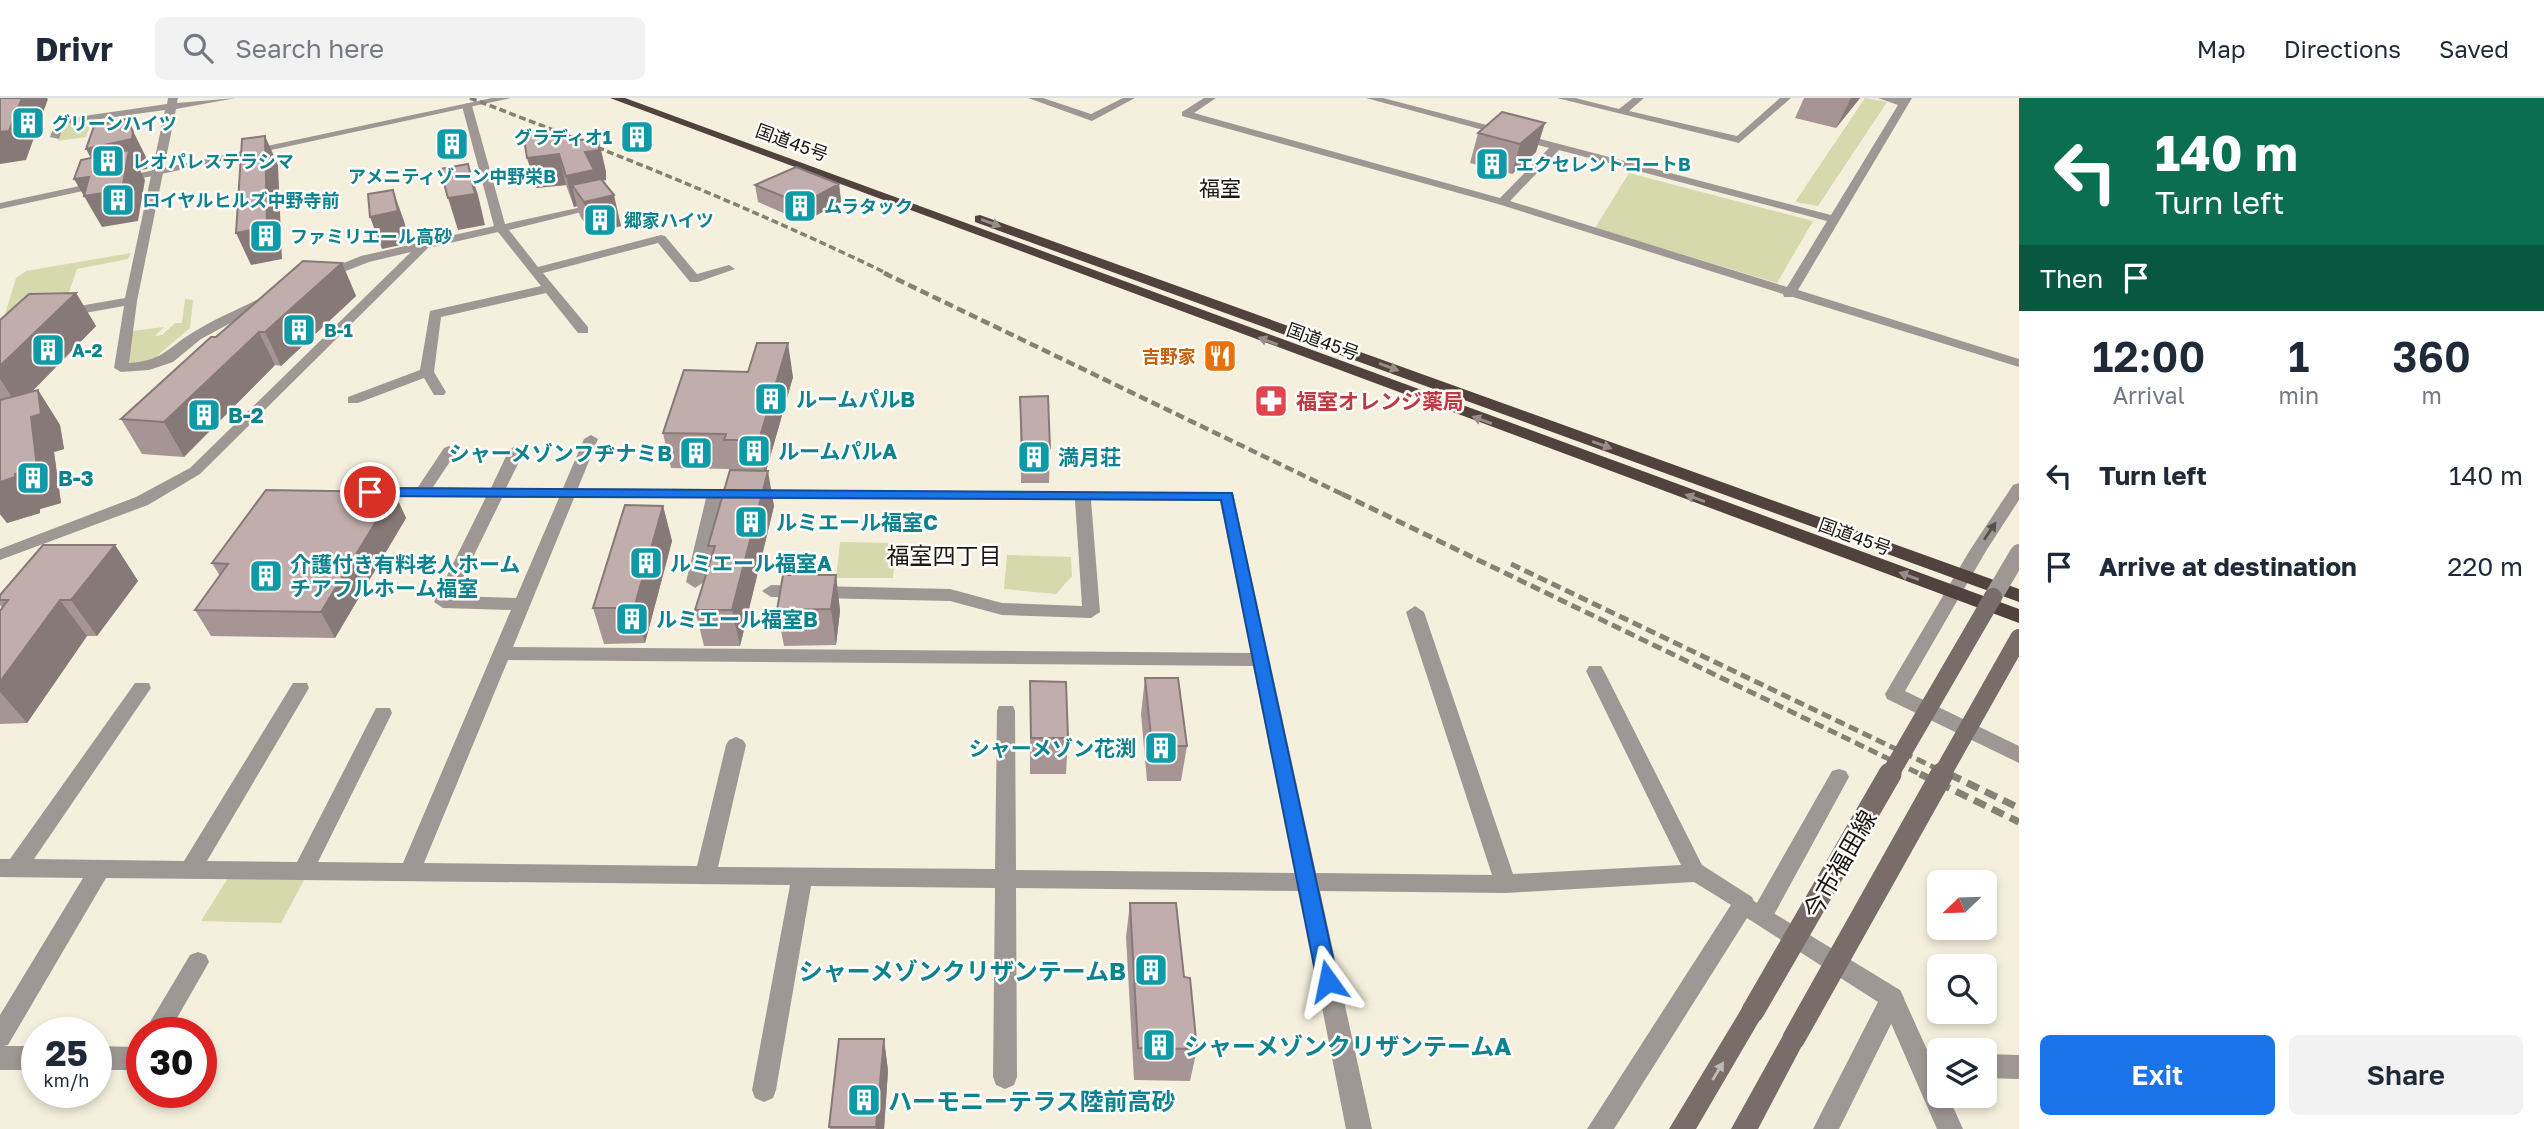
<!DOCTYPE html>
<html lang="en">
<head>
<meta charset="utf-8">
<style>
  :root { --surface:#fff; --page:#f2f2f3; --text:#1f2937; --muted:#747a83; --line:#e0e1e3; --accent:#1a73e8 }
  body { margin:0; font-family:"Golos Text","Noto Sans JP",sans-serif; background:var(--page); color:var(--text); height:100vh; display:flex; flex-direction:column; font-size:26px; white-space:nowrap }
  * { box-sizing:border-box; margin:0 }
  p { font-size:23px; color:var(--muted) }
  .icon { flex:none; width:38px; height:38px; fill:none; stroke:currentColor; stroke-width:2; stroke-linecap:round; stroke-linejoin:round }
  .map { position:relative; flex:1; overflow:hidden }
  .side { display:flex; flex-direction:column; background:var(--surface); width:525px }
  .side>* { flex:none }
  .top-card { background:#0b6e4f; color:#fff; overflow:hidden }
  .needle { width:46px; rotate:247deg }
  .fabs { position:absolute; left:1927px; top:772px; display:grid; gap:14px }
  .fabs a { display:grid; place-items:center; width:70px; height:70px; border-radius:10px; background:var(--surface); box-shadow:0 4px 10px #0003; font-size:35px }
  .speed { position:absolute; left:21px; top:919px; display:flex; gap:14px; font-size:35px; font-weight:700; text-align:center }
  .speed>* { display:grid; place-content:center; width:91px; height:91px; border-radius:50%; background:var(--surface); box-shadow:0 4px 10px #0003; line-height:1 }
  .speed small { font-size:18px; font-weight:400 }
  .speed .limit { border:10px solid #d22; background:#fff; color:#111 }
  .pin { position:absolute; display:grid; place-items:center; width:60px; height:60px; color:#fff; margin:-30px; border:4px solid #fff; border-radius:50%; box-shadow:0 2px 7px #0007 }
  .me { position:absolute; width:77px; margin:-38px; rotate:348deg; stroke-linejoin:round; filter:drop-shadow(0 0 5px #0008) }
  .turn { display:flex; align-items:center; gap:24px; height:147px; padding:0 21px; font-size:32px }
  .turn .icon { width:91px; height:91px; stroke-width:2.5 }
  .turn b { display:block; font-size:49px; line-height:60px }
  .then { display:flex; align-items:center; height:66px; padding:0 21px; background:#0003; gap:14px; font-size:26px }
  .eta { display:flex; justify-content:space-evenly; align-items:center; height:119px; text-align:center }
  .eta b { font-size:42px; font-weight:600; line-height:49px }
  .primary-button { display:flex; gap:14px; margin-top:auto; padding:14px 21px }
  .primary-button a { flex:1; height:80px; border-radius:10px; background:var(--accent); color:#fff; font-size:28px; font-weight:600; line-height:80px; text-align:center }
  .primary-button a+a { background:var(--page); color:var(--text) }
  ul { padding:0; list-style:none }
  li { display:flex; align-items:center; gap:21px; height:91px; padding:0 21px }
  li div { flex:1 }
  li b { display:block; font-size:26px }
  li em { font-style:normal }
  header { display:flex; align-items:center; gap:42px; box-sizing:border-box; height:98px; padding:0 35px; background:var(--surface); border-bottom:2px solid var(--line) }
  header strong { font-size:33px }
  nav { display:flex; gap:38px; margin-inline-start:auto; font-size:24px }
  .search { width:490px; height:63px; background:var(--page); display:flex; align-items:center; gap:18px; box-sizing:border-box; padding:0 24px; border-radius:10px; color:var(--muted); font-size:26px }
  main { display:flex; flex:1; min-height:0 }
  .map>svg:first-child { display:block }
  .green { fill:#d5d9ab }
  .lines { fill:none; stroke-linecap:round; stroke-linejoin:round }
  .minor { fill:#9f9794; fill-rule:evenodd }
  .tertiary { fill:#9f9794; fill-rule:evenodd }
  .secondary { fill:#796c69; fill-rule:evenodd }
  .trunk { fill:#52423e; fill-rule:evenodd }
  .rail-far3 { stroke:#858175; stroke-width:3.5; stroke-dasharray:7 3.5; stroke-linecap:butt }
  .rail-far2 { stroke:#858175; stroke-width:4.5; stroke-dasharray:9 4.5; stroke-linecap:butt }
  .rail-far1 { stroke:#858175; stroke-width:5; stroke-dasharray:10 5; stroke-linecap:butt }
  .rail { stroke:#858175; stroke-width:7; stroke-dasharray:13 7; stroke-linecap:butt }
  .tertiary-bridge { stroke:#9f9794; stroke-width:18 }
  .secondary-bridge-far1 { stroke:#796c69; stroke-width:18 }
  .secondary-bridge { stroke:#796c69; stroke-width:23 }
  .wall { fill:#a69594 }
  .shaded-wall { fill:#877978 }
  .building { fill:#c1adac; stroke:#877978; stroke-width:2 }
  .oneway { fill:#978d89 }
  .oneway2 { fill:#55514c }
  .oneway3 { fill:#c2bcb9 }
  .route { fill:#1a73e8; stroke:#114b97; stroke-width:2 }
  .labels { text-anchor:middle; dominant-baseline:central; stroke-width:5; stroke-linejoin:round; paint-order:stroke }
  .far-culture-label { font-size:18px; font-weight:bold; fill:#0d838f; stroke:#fefdfa; text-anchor:start }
  .far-street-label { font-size:18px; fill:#191711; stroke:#fefdfa }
  .far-food-label { font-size:18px; font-weight:bold; fill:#c56008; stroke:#fefdfa; text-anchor:end }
  .far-quarter-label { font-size:21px; fill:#191711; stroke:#fefdfa }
  .culture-label { font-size:21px; font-weight:bold; fill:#0d838f; stroke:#fefdfa; text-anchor:start }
  .health-label { font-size:21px; font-weight:bold; fill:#be3a42; stroke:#fefdfa; text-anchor:start }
  .neighbourhood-label { font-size:23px; fill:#191711; stroke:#fefdfa }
  .near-street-label { font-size:24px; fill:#191711; stroke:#fefdfa }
  .near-culture-label { font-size:24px; font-weight:bold; fill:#0d838f; stroke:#fefdfa; text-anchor:start }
</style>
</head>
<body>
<header>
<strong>Drivr</strong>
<div class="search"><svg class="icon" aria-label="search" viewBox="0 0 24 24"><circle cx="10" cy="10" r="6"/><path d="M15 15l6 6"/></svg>Search here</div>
<nav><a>Map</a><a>Directions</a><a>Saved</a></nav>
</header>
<main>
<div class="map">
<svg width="2019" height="1031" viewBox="0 0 2019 1031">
  <rect width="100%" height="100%" fill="#f5f0de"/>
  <path class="green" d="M1865,0L1887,4L1818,108L1795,104Z
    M92,21L86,39L58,43L65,26Z
    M1629,75L1813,123L1777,185L1595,130Z
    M131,155L128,161L77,171L68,197L3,223L16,180L26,173Z
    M185,201L193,202L190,230L151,263L131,266L126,258L132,233L164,229L155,238L162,237L175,225H182Z
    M840,444L896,445L893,480H836Z
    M1007,457L1071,459L1072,478L1056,496L1004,491Z
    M228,780L304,782L281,825L201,823Z"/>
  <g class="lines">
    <path class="minor" d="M168,0H178L177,5L236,0L176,11L137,203L129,265C162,263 166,251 192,235C215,220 242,210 266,197H276L277,200L201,241L173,264L149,272L121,274L114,270L124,208L62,219L55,215L62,211L125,200L165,12L64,26L59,41L50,39L56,22L167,6Z
      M1028,0H1043L1091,16L1123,0H1135L1092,23Z
      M1204,0H1216L1194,15L1500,100L1549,50L1366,0H1383L1831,117L1898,7L1878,0H1912L1798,192L2019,261V269L1793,199H1784L1783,196L1498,106L1182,18V14ZM1559,52L1827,123L1787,189L1510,103Z
      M1557,0H1575L1619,11L1633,0H1644L1629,13L1737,38L1780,0H1791L1739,45Z
      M467,5L472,8L505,126L600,105L606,108L509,132L538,169L661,137L665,138L697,176L729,167L735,171L698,184H690L658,145L543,175L588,229V235H578L546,195L441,219L434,274L446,294L444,297H434L424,280L358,305H348V299L420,272L430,213L541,188L498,134L428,150L200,376L148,407L0,462V451L136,399L190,370L411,154L369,164L323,182L317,178L319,175L361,158L494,128L462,8Z
      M591,337L598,341L578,390L1233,395L1316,775L1492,777L1406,514L1415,508L1424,514L1513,776L1681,767L1586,573L1589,568H1601L1604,573L1702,767L1752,799L1755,806L1752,813L1744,815L1694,784L1506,795L1320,793L1372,1031H1346L1299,793L1016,790L1017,979L1014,987L1005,991L996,987L993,979L995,790L811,788L776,992L773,1000L764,1004L755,1000L752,992L790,787L106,780L8,947L4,948H37V972H0V917L83,780L0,779V761H10L135,585H149L151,590L34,761L184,763L293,585H307L309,590L207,763L297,764L376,610H390L392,615L318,764L403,765L511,512L443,510L434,504L486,399H373L365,394L373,389H418L444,350L449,348L457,353L433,389L491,390L509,352L517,347L525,352L506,390H563L584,341ZM502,400H559L516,500L454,498ZM574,400H706L686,484L695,490L704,484L722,401L1075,402L1082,508L1002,505L950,491L771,487L762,493L771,499L950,503L1002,517L1091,520L1100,514L1091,402L1220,403L1251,555L513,549ZM508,562L1253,568L1295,775L1016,772L1015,613L1013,608H999L997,613L995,771L718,769L746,647L743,642L736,639L729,642L726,647L697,768L424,765Z
      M2019,385V402L1986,453L1905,593L2019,648V665L1887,601L1885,596L1970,452L2013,387Z
      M1839,671L1846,673L1849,679L1770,824L1762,827L1754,824L1751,817L1754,810L1832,673Z
      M198,854L206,857L209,864L169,934H144L190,857Z
      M1892,889L1900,892L1939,978V998H1948L1963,1031H1937L1880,900L1884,892Z
      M142,947V972H96V948L135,949Z
      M1984,956L2019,957V981L1984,980Z"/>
    <path class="tertiary" d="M492,0H511L0,111V105Z
      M1744,797L1900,892L1904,900L1839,1031H1813L1878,904L1747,820L1614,1031H1587L1736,799Z"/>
    <path class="secondary" d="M1753,902L1761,905L1765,913L1696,1031H1669L1745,905Z
      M1794,929L1802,932L1806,940L1758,1031H1731L1786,932Z"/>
    <path class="trunk" d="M610,0H625L2019,511V525Z
      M980,117L2019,491V504L975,124V118Z"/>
    <path class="rail-far3" d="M470,0C612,54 752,110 888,176"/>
    <path class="rail-far2" d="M884,175L1346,398"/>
    <path class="rail-far1" d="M1342,396L1924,678
      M1511,466L1952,678"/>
    <path class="rail" d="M1920,676L2019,724
      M1949,676L2019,710"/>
    <path class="tertiary-bridge" d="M1993,499L2019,455"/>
    <path class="secondary-bridge-far1" d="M1889,678L1993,499
      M1941,678L2019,540"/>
    <path class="secondary-bridge" d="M1753,913L1890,676
      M1794,940L1942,676"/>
  </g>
  <path class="wall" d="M1804,0H1860L1836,30L1795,20Z
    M1502,14L1536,54L1512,76L1470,65L1478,35Z
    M523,34L599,44L606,74V82L602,83L621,128L592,136L580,118L577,108L574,109L566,87L536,90Z
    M839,86L841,104L804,124L758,104L755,87Z
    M342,165L356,198L281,268L275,267L184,359L142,356L121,321L216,239Z
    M76,195L96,228L31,294L38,292L60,327L64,351L54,354L61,405L40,411V415L7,425L0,416V222Z
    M748,274L793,279L766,373L774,408L740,548H704L695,512L711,461L708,448L730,372L729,371L671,370L663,335Z
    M1020,299L1050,350L1049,385H1021Z
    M394,394L406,420L335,540L211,538L195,512L220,478L212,465Z
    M663,408L672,443L645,545L604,546L593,510Z
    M115,447L138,483L97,538H87L27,625L0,626V513L2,510L0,507V497Z
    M836,477L840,513L836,547L784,548L777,512Z
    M1145,580L1187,648L1181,683H1147L1141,616Z
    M1030,583L1068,640L1066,676H1030Z
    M1130,805L1184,879L1197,951L1190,983L1134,982L1126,839Z
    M884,941L888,973L884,1031H830L829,1029Z"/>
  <path class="shaded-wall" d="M22,0H47L48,1L26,62L0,66V34Z
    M1851,0H1860L1836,30Z
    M127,21L148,63L147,71L140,72L145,82L138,123L102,129L74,81L89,79L102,81L86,51Z
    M1545,25L1536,54L1512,76L1520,46Z
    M265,38L278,67L282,161L251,167L236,135Z
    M599,44L606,74V82L597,83L614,97L621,128L592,136L584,104L572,87L577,108L574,109L566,78L585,54Z
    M559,56L566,87L536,90L527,60Z
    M468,66L478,97L485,127L458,132L448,100Z
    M839,86L841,104L804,124L802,106Z
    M393,92L404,123L410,145L382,151L370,119Z
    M342,165L356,198L281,268L265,234Z
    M76,195L96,228L18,308L0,281V268Z
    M259,234L275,267L184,359L164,324Z
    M788,245L793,279L765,377L759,342Z
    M38,292L60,327L64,351L54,354L61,405L40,411V415L7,425L0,416V384L15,376Z
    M768,373L774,408L740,548L732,512Z
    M394,394L406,420L335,540L321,514Z
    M663,408L672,443L645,545L634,510Z
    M115,447L138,483L97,538L71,502Z
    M836,477L840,513L836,547L831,511Z
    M60,502L87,538L27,625L0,594V584Z
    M884,941L888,973L884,1031H876Z"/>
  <path class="building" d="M0,0H22L9,33L0,34Z
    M1502,14L1545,25L1520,46L1478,35Z
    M127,21L133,34L132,41L86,51L94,28Z
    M523,34L599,44V52L585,54L594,72L566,78L559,56L527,60Z
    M265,38L267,129L236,135L242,41Z
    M129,52L122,92L84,98L89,79L74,81L81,62Z
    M468,66L475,96L448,100L440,71Z
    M796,69L839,86L802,106L755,87Z
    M601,81L614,97L584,104L572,87Z
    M393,92L398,113L370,119L368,96Z
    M303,163L342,165L265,234H259L164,324L121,321L211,239H216Z
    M76,195L0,268V222L29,196Z
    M757,245H788L759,342H724L726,336L663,335L684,272L748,274Z
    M38,292L41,316L31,319L37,369L15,376V379L0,384V302Z
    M1048,298L1050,350H1022L1020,299Z
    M730,372L768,373L732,512H695L715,448H708Z
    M266,392L394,394L321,514L195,512L228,466L212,465Z
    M625,407L663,408L634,510H593Z
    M43,447H115L71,502H60L0,584V513L8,502H0V497Z
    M783,477H836L831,511L777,512Z
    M1145,580H1178L1187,648H1152Z
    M1030,583L1066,584L1068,640H1031Z
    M1130,805H1176L1184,879L1190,880L1197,951L1138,950Z
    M839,941H884L876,1029H829Z"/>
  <defs><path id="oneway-solid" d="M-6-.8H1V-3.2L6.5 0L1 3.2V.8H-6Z" transform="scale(1.75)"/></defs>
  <g class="oneway">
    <use href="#oneway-solid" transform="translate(991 125) rotate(20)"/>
    <use href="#oneway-solid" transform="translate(1268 243) rotate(-159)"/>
    <use href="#oneway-solid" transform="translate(1389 269) rotate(20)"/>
    <use href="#oneway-solid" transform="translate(1482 322) rotate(-160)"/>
    <use href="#oneway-solid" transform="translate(1602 347) rotate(20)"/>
    <use href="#oneway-solid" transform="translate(1695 400) rotate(-160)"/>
    <use href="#oneway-solid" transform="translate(1909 478) rotate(-160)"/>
  </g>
  <use class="oneway2" href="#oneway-solid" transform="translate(1990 433) rotate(-56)"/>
  <use class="oneway3" href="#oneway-solid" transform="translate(1718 973) rotate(-59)"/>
  <path class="route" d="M370,390L1232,395L1338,883L1335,890L1328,892L1321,890L1317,883L1221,402L365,398L363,394Z"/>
  <defs>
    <symbol id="building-square" viewBox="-11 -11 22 22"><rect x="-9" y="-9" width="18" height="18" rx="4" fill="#0f9aa8" stroke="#fefdfa"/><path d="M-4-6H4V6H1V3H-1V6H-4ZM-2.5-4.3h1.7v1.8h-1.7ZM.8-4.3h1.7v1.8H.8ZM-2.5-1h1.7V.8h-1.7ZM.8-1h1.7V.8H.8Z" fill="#fff"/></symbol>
    <symbol id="restaurant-square" viewBox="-11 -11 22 22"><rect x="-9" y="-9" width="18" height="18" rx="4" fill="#e8710a" stroke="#fefdfa"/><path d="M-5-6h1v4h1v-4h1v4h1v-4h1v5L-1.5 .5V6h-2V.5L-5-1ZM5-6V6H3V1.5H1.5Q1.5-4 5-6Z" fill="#fff"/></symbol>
    <symbol id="pharmacy-square" viewBox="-11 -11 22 22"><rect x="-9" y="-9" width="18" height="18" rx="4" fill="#e0444e" stroke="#fefdfa"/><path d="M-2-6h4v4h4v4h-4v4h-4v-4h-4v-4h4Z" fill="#fff"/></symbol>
  </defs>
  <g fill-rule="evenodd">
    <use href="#building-square" x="9" y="6" width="38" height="38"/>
    <use href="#building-square" x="618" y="20" width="38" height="38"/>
    <use href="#building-square" x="433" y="27" width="38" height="38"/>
    <use href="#building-square" x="89" y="44" width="38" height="38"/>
    <use href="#building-square" x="1473" y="47" width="38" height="38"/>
    <use href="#building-square" x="99" y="83" width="38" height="38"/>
    <use href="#building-square" x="781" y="89" width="38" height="38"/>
    <use href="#building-square" x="581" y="103" width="38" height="38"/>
    <use href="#building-square" x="247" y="119" width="38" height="38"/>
    <use href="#building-square" x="280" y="213" width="38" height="38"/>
    <use href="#building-square" x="29" y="233" width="38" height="38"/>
    <use href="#restaurant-square" x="1201" y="239" width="38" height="38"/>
    <use href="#building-square" x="752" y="282" width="38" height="38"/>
    <use href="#pharmacy-square" x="1252" y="284" width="38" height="38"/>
    <use href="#building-square" x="185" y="298" width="38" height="38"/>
    <use href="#building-square" x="735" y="334" width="38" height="38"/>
    <use href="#building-square" x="677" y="336" width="38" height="38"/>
    <use href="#building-square" x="1015" y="340" width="38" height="38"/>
    <use href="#building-square" x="14" y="361" width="38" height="38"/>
    <use href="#building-square" x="732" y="405" width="38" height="38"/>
    <use href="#building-square" x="627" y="446" width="38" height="38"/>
    <use href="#building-square" x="247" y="459" width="38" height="38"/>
    <use href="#building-square" x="613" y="502" width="38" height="38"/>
    <use href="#building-square" x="1142" y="631" width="38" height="38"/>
    <use href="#building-square" x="1132" y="853" width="38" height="38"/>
    <use href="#building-square" x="1140" y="928" width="38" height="38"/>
    <use href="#building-square" x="845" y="983" width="38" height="38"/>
  </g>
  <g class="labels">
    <g class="far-culture-label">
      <text x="52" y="25">グリーンハイツ</text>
      <text x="612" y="39" text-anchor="end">グラディオ1</text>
      <text x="132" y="63">レオパレステラシマ</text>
      <text x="1516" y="66">エクセレントコートB</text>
      <text x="452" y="78" text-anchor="middle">アメニティゾーン中野栄B</text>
      <text x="142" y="102">ロイヤルヒルズ中野寺前</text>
      <text x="824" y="108">ムラタック</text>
      <text x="624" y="122">郷家ハイツ</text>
      <text x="290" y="138">ファミリエール高砂</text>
      <text x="324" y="232">B-1</text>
      <text x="72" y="252">A-2</text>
    </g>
    <g class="far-street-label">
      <text transform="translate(792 44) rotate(20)">国道45号</text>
      <text transform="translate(1323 243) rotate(20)">国道45号</text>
      <text transform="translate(1855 438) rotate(20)">国道45号</text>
    </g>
    <g class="far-food-label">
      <text x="1196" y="258">吉野家</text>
    </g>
    <g class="far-quarter-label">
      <text x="1220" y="90">福室</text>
    </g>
    <g class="culture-label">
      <text x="796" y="301">ルームパルB</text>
      <text x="228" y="317">B-2</text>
      <text x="778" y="353">ルームパルA</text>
      <text x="672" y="355" text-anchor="end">シャーメゾンフヂナミB</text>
      <text x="1058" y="359">満月荘</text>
      <text x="58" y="380">B-3</text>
      <text x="776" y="424">ルミエール福室C</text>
      <text x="670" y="465">ルミエール福室A</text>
      <text x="290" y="466">介護付き有料老人ホーム<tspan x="290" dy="24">チアフルホーム福室</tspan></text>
      <text x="656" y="521">ルミエール福室B</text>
      <text x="1136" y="650" text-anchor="end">シャーメゾン花渕</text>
    </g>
    <g class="health-label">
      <text x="1296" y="303">福室オレンジ薬局</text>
    </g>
    <g class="neighbourhood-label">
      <text x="944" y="457">福室四丁目</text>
    </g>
    <g class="near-street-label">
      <text transform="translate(1839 766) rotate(-60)">今市福田線</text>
    </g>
    <g class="near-culture-label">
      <text x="1126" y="872" text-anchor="end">シャーメゾンクリザンテームB</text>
      <text x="1184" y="947">シャーメゾンクリザンテームA</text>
      <text x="888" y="1002">ハーモニーテラス陸前高砂</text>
    </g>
  </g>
</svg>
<div class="fabs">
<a><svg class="needle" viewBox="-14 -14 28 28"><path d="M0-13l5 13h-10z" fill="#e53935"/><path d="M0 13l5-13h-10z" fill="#747a83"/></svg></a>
<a><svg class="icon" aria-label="search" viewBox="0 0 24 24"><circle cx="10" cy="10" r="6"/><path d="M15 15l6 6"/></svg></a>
<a><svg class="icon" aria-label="layers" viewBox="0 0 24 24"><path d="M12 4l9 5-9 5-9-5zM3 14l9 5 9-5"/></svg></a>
</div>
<div class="speed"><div>25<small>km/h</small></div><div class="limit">30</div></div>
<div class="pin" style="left:370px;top:394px;background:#d93025"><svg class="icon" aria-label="arrive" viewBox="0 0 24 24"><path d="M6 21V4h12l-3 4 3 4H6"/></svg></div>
<svg class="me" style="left:1328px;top:883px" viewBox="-20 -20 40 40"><path d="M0-17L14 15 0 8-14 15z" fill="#1a73e8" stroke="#fff" stroke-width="4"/></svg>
</div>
<section class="side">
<div class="top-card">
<div class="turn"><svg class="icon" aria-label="left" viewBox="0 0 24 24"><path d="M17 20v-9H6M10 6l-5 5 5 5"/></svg><div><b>140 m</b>Turn left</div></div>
<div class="then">Then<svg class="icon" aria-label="arrive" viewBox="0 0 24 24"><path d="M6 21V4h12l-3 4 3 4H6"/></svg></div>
</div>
<div class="eta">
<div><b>12:00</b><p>Arrival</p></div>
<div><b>1</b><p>min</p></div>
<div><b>360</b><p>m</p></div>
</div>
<ul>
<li><svg class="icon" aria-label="left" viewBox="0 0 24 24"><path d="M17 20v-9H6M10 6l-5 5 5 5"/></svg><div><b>Turn left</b></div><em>140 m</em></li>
<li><svg class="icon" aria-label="arrive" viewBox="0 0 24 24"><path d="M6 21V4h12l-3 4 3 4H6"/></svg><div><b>Arrive at destination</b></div><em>220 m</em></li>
</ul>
<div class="primary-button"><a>Exit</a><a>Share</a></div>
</section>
</main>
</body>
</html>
